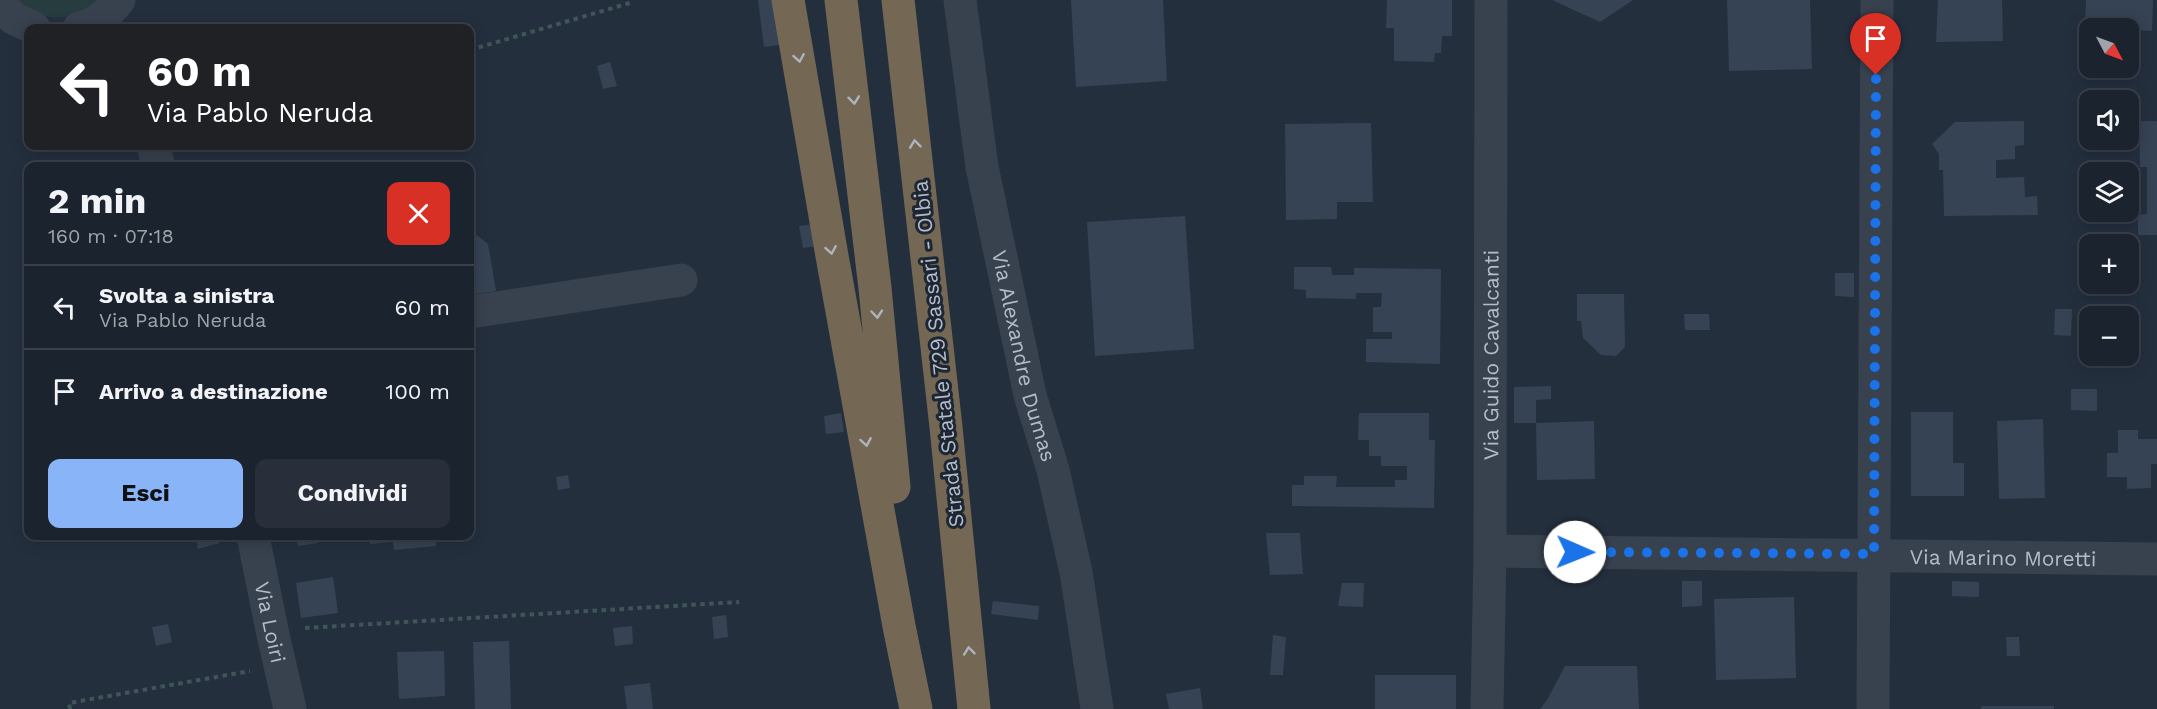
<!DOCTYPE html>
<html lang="it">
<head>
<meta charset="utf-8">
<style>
  :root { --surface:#1b232e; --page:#282f3a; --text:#f1f3f6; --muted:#a0a4aa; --line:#39404a; --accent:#8ab4f8 }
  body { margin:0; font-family:"Work Sans",sans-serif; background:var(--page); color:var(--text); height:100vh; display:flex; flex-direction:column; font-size:22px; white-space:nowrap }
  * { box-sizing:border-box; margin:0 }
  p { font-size:20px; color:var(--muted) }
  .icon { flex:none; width:33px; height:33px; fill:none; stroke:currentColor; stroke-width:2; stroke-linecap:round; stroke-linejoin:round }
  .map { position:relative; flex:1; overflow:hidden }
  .sheet { position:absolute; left:24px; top:162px; width:450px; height:378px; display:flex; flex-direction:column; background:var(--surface); border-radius:12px; box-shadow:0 3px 15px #0003,0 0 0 2px var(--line) }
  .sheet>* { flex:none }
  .hud { position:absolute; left:24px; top:24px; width:450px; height:126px; border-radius:12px; box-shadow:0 3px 15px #0003,0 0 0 2px var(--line); background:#202124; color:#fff; overflow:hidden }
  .needle { width:39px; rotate:131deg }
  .fabs { position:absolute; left:2079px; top:18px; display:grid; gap:12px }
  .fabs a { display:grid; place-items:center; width:60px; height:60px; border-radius:12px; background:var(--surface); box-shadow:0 3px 15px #0003,0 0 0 2px var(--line); font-size:30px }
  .pin { position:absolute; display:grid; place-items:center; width:51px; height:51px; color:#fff; margin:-62px -26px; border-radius:50% 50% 50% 0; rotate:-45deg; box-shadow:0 0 6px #0007 }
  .pin .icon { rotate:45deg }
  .me { position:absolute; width:66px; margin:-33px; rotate:91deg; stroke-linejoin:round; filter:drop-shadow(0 0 4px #0008) }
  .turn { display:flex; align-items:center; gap:21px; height:126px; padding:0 24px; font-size:27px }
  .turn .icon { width:78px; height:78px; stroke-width:2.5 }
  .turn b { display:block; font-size:42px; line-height:51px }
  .round { display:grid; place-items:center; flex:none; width:63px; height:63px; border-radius:12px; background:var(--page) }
  .headline { display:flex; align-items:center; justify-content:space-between; height:102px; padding:0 24px }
  h1 { font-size:36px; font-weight:700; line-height:45px }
  .cta { display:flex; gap:12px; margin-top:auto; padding:12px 24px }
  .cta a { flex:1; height:69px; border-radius:12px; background:var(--accent); color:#111; font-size:24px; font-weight:700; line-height:69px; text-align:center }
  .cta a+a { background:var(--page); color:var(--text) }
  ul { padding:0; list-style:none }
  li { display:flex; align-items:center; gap:18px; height:84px; padding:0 24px; border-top:2px solid var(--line) }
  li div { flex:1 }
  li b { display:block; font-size:22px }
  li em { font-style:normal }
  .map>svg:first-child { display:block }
  .green { fill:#263c3f }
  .building { fill:#364354 }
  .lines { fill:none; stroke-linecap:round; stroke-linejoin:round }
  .path { stroke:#3f5557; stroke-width:4; stroke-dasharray:4.5 4.5; stroke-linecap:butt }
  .minor { stroke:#38414e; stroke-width:33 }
  .highway { stroke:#746855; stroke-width:33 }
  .oneway { stroke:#aeb4bd }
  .route { stroke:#1a73e8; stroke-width:10; stroke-dasharray:0 18 }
  .labels { text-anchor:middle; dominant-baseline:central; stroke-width:6; stroke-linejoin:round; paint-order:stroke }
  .street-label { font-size:21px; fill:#b4bcc9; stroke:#1d2633 }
</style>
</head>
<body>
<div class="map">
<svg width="2157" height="709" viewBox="0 0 2157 709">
  <rect width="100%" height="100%" fill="#242f3e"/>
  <path class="green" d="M16,0H100C65,22 52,25 16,0Z"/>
  <path class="building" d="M758,0H782L788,44L764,47Z
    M1071,0H1163L1167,81L1076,87Z
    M1387,0H1452V36H1442L1441,53H1435L1434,62L1394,61V28H1386Z
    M1552,0H1633L1600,22Z
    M1727,0H1810L1812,69L1729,71Z
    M1938,0H2002L2003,41L1936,42Z
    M2086,0H2153L2152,31L2128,30V28L2085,29Z
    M610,62L617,86L603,89L597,66Z
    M2024,121V145L2015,146V159L1996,160V178L2024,177L2025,197L2037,196L2038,215L1944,216L1943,170H1939V154L1932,144L1955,122Z
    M2139,121H2157V235H2138V215L2147,214V167H2140Z
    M1371,123L1373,202H1337V219L1286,220L1285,124Z
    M1185,216L1194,349L1095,356L1087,222Z
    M814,224L817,246L803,248L799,226Z
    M470,230L488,244L496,291L470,295Z
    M1294,267H1331L1332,275H1354V268L1441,269L1440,364L1366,362V339H1392V332H1373V307H1381L1382,293H1356V299L1306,298V290L1294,289Z
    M1835,273H1854V297L1835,296Z
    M1577,294H1624L1625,347L1616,356L1601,355L1583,338L1581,321H1577Z
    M2055,309H2072L2071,336L2054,335Z
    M1684,314H1709L1710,330H1685Z
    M1551,386V399L1536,400V423H1514V387Z
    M2071,389H2097V411L2071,410Z
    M1911,412H1953V463H1964V496H1911Z
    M841,413L844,432L826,434L824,416Z
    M1359,413H1429V440H1435L1434,508L1292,506V485H1304V476H1337L1336,487H1395V480H1407V466H1381V456H1369V440H1358Z
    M2043,419L2045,498L1999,499L1997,421Z
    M1594,421L1595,479L1537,480L1536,423Z
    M2118,430H2138V439H2157V464H2151V488L2127,489V477H2107V453H2118Z
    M568,475L570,488L558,490L556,477Z
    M1266,533H1300L1303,574L1270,575Z
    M195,536H218L220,543L198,549Z
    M296,536H317L318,543L298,546Z
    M369,536H435L436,546L394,550L393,542L370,544Z
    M333,577L338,613L301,618L296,583Z
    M1682,581H1702V606L1682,607Z
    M1952,581L1979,582V597L1952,596Z
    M1342,583H1364L1363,607L1338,606Z
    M1794,597L1796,678L1716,680L1714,599Z
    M993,601L1039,606L1038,620L991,614Z
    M726,615L728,637L714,639L712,617Z
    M168,624L172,642L156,646L152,627Z
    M632,626L633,644L615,646L613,628Z
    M1273,635L1286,637L1283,675H1270Z
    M2006,637H2019L2020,656H2007Z
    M509,641L511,709H475L473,642Z
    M444,651L445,696L399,699L397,652Z
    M1565,666H1637L1639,709H1540L1547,700Z
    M1375,675H1456V709H1375Z
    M650,683L653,709H627L624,686Z
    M1200,688L1203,709H1169L1166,694Z
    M1981,706H2054V709H1981Z"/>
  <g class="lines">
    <path class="path" d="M470,50L633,2
      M305,628L739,602
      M70,709L69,703L250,671"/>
    <g class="minor">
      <path id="s1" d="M960,0L982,167L1030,395L1053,470L1076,572L1097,709"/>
      <path d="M0,4L13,18L34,28"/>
      <path d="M79,28C96,25 109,13 119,0"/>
      <path d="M153,146L159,166"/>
      <path d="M470,312L681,280"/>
      <path id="s2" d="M253,536L272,630L290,709"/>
      <path id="s3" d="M1490,551L2157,559"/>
      <path id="s4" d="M1487,709L1490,551L1491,0"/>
      <path d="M1873,709L1877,0"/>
    </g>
    <path class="highway" d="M788,0L832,256L899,626L916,709
      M841,0L875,288L894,487
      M898,0L946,427L974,709"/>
  </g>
  <defs><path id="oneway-chevron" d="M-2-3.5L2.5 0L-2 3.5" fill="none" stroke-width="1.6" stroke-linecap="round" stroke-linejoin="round" transform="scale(1.5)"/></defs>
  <g class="oneway">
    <use href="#oneway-chevron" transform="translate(799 58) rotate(80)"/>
    <use href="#oneway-chevron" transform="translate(854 100) rotate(83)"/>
    <use href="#oneway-chevron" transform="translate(915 144) rotate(-97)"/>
    <use href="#oneway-chevron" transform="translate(831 250) rotate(80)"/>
    <use href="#oneway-chevron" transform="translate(877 314) rotate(85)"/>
    <use href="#oneway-chevron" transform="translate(866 442) rotate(80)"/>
    <use href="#oneway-chevron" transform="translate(969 651) rotate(-96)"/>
  </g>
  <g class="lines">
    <path class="route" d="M1575,552L1874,554L1876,75"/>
  </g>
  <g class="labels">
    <g class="street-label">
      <text transform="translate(938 354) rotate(-96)">Strada Statale 729 Sassari - Olbia</text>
      <text stroke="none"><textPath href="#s1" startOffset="362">Via Alexandre Dumas</textPath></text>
      <text stroke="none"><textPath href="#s4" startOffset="354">Via Guido Cavalcanti</textPath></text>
      <text stroke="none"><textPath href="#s3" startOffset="513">Via Marino Moretti</textPath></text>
      <text stroke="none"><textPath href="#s2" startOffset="88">Via Loiri</textPath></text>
    </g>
  </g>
</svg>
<div class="fabs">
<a><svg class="needle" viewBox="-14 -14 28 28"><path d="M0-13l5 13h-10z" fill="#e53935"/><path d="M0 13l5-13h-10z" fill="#a0a4aa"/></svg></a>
<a><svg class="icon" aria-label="sound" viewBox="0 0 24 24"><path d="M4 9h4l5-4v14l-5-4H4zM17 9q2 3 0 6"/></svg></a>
<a><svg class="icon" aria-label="layers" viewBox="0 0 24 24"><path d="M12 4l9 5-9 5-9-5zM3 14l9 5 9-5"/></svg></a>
<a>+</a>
<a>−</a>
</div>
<div class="pin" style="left:1876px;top:75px;background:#d93025"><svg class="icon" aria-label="arrive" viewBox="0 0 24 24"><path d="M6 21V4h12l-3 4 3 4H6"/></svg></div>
<svg class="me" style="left:1575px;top:552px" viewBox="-20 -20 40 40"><circle r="19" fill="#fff"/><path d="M0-13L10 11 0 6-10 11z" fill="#1a73e8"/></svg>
<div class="hud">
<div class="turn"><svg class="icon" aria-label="left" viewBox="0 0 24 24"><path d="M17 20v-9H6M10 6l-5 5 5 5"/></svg><div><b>60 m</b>Via Pablo Neruda</div></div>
</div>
<section class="sheet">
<div class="headline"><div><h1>2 min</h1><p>160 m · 07:18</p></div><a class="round" style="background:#d93025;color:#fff"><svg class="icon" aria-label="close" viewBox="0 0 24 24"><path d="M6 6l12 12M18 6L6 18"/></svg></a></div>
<ul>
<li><svg class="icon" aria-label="left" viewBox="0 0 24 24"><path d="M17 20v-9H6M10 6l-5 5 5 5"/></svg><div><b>Svolta a sinistra</b><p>Via Pablo Neruda</p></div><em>60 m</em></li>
<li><svg class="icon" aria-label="arrive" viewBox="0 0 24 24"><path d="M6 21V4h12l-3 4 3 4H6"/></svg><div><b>Arrivo a destinazione</b></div><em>100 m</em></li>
</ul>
<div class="cta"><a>Esci</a><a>Condividi</a></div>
</section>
</div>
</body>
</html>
